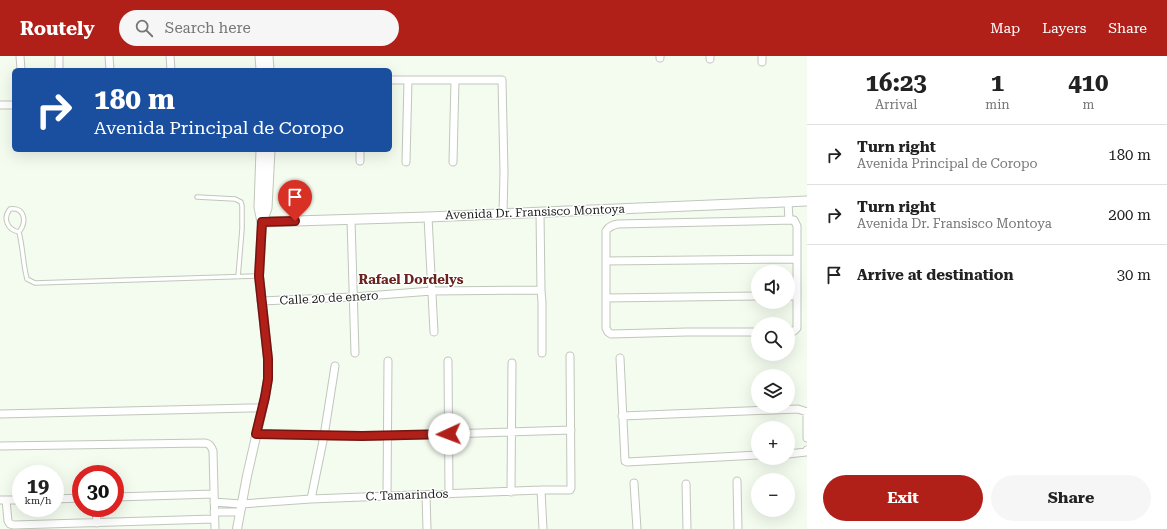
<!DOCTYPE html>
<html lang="en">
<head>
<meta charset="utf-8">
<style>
  :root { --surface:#fff; --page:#f6f6f6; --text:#222; --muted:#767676; --line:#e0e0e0; --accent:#b02019 }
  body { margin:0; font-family:"Roboto Serif",serif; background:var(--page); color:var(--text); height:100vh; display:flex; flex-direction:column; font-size:15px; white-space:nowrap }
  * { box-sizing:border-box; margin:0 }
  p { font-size:13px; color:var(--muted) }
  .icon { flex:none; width:22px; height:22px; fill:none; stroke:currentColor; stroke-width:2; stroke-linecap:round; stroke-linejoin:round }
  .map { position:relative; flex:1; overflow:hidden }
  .side { display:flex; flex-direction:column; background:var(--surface); width:360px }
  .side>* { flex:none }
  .top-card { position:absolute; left:12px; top:12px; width:380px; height:84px; border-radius:6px; box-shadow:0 4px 16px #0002; background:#1a4fa0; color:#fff; overflow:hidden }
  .buttons { position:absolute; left:751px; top:209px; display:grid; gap:8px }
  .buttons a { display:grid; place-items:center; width:44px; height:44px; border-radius:50%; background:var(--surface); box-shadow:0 4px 16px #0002; font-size:20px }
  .speed { position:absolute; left:12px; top:409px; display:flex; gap:8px; font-size:20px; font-weight:700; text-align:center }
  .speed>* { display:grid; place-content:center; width:52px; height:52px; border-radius:50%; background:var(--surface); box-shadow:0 4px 16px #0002; line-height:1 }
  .speed small { font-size:10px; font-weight:400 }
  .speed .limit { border:6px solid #d22; background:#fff; color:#111 }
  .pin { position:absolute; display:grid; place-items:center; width:34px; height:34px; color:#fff; margin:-41px -17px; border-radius:50% 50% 50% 0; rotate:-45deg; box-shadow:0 0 4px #0007 }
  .pin .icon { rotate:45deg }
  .me { position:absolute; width:44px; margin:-22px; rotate:268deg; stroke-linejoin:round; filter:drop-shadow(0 0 3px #0008) }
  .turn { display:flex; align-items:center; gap:14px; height:84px; padding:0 16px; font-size:18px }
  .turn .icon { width:52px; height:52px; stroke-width:2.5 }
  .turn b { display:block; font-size:28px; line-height:34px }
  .eta { display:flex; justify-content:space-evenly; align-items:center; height:68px; text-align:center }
  .eta b { font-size:24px; font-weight:700; line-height:28px }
  .action { display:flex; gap:8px; margin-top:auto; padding:8px 16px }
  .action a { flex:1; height:46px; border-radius:24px; background:var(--accent); color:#fff; font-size:16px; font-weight:700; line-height:46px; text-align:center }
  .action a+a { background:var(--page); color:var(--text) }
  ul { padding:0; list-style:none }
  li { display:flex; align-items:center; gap:12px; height:60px; padding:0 16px; border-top:1px solid var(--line) }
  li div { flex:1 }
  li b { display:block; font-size:15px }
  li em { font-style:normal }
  header { display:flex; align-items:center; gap:24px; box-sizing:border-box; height:56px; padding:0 20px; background:var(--accent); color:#fff }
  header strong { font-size:19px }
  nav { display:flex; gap:22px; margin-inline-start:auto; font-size:14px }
  .search { width:280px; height:36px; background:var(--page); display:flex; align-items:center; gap:10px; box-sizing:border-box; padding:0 14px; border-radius:22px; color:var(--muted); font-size:15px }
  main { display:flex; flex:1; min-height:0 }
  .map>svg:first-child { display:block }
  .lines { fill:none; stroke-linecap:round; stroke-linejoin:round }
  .service-casing { stroke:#c0c7bb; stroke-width:5.5 }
  .minor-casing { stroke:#c0c7bb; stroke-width:9 }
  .tertiary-casing { stroke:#c0c7bb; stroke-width:10 }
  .secondary-casing { stroke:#c0c7bb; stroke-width:11 }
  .service { stroke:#fff; stroke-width:3.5 }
  .minor { stroke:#fff; stroke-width:7 }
  .tertiary { stroke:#fff; stroke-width:8 }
  .secondary { stroke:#fff; stroke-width:9 }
  .route-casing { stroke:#721510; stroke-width:10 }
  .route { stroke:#b02019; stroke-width:7 }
  .labels { text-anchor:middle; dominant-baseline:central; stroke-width:3; stroke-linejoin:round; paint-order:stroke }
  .street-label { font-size:12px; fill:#191c18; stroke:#fff }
  .neighbourhood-label { font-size:13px; font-weight:bold; fill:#69241d; stroke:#fff }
</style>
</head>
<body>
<header>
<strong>Routely</strong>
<div class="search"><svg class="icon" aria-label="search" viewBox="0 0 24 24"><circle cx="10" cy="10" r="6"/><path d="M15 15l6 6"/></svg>Search here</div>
<nav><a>Map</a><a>Layers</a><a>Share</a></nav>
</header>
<main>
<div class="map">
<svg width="807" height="473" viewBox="0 0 807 473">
  <rect width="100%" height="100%" fill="#f4fbef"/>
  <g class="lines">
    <defs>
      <path id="service" d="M197,141L235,143L241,146L242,150V173L238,221
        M19,176C8,174 2,163 10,153C25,151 27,166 19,176C23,192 23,208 27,223L35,227L259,220"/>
      <path id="minor" d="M20,0L21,14
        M59,0V14
        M109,0L110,14
        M170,0L171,14
        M660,2V0
        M710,3V0
        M762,6V0
        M390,24H502L504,116L503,157
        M0,49H14
        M360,105V94
        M406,106L408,24
        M453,106L455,24
        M788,146L789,164
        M540,156L541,234L542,246V297
        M428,161L434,276
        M351,164L355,297
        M606,205L797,203
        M788,240H797
        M606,242L758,240
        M261,245L353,241L432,235L541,234
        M758,276H687L611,278L608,276L606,272V175C609,170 613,169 618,168L794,164L797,170V272L794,275L788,276
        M620,302L625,405L627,406L758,399
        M448,305L449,438
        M807,356V382
        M0,358L250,352H262
        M622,360L798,353L807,356
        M256,378L324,380H388L571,374
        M0,390L205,387C210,388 211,390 213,395L215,473
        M788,398L806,396L807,394
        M737,425L738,473
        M634,427L637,473
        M686,428L687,473
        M541,434L543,473
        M511,436L512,307
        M426,439L427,473
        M387,440L388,305
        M115,441L214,438
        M55,443L81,442
        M311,443L324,380L335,310
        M0,444H21
        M6,444L8,465L10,468L14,469L214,463
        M214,446L241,448L311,443L541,434H570L571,432L570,300
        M96,452L97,467
        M214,456H240"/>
      <path id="tertiary" d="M237,473L247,420L265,341L268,323V303L259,220L262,166"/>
      <path id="secondary" d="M260,0L261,14
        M268,0L269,14
        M261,94L259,151L262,166
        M262,166L428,161L807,145
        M262,166L267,152L270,94"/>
    </defs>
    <use href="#service" class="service-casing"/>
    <use href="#minor" class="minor-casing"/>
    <use href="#tertiary" class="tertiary-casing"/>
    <use href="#secondary" class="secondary-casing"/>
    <use href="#service" class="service"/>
    <use href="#minor" class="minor"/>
    <use href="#tertiary" class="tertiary"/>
    <use href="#secondary" class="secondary"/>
  </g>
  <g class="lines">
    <defs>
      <path id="route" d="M295,165L262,166L259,220L268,303V323L265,341L256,378L362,380L449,378"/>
    </defs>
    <use href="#route" class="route-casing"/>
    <use href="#route" class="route"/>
  </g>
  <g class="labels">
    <g class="street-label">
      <text transform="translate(535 156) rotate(-2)">Avenida Dr. Fransisco Montoya</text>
      <text transform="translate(329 242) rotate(-3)">Calle 20 de enero</text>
      <text transform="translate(407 439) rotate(-2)">C. Tamarindos</text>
    </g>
    <g class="neighbourhood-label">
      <text x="411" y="223">Rafael Dordelys</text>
    </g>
  </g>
</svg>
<div class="buttons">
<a><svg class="icon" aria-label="sound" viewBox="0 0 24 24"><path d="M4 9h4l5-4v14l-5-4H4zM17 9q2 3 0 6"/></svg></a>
<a><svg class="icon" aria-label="search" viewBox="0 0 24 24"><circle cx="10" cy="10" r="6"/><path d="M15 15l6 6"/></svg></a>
<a><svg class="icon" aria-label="layers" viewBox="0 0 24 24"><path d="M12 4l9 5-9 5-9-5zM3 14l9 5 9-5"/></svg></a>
<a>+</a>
<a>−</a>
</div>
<div class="speed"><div>19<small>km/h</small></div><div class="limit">30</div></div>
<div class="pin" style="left:295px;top:165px;background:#d93025"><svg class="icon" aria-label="arrive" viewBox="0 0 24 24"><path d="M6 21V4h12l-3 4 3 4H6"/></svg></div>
<svg class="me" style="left:449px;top:378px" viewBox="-20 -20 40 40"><circle r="19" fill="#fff"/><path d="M0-13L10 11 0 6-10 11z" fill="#b02019"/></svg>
<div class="top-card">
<div class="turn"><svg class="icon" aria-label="right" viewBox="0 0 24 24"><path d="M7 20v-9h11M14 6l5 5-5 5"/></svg><div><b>180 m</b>Avenida Principal de Coropo</div></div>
</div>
</div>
<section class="side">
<div class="eta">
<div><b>16:23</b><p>Arrival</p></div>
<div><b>1</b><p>min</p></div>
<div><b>410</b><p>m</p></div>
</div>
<ul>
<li><svg class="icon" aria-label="right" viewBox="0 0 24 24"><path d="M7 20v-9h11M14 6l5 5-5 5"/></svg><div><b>Turn right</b><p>Avenida Principal de Coropo</p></div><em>180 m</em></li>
<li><svg class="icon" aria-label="right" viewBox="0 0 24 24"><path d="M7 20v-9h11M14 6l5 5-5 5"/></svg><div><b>Turn right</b><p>Avenida Dr. Fransisco Montoya</p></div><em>200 m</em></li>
<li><svg class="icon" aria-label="arrive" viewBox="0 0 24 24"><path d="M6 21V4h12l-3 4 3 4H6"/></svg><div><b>Arrive at destination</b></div><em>30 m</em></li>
</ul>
<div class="action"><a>Exit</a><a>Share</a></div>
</section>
</main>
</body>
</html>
